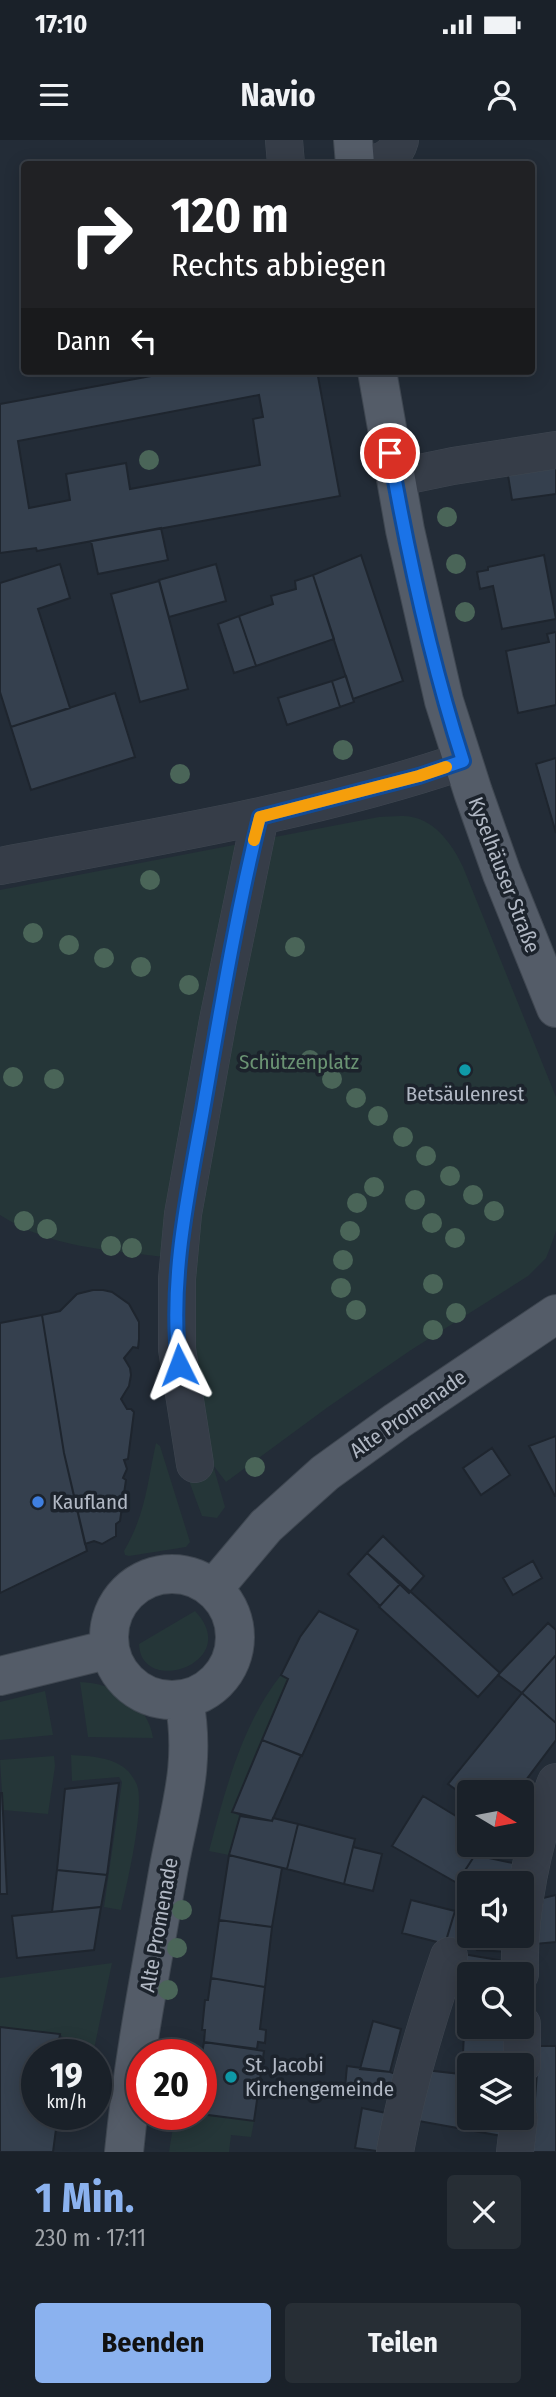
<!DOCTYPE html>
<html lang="de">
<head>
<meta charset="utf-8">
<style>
  :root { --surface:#1a2129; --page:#272e35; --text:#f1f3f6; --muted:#9fa3a8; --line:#383e46; --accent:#8bb2ef }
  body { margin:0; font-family:"Fira Sans Condensed",sans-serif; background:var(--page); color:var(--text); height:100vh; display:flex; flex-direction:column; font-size:26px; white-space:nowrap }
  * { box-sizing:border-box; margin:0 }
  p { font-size:23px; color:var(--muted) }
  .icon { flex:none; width:38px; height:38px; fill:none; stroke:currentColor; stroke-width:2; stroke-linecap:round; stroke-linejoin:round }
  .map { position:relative; height:2012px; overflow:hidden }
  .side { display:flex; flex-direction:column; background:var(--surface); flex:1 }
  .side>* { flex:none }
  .hud { position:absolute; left:21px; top:21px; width:514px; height:214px; border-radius:7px; box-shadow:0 4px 18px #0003,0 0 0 2px var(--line); background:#202124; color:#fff; overflow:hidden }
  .needle { width:46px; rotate:100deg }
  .fabs { position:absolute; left:457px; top:1640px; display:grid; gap:14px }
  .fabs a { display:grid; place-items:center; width:77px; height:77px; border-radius:7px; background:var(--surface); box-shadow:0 4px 18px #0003,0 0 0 2px var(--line); font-size:35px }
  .speed { position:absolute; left:21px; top:1899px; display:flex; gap:14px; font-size:35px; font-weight:700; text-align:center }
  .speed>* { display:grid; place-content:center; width:91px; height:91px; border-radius:50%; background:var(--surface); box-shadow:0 4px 18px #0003,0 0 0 2px var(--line); line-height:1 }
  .speed small { font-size:18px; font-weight:400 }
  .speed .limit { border:10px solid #d22; background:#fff; color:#111 }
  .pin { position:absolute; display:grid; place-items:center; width:60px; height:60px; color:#fff; margin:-30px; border:4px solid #fff; border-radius:50%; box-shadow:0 2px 7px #0007 }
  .me { position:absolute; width:77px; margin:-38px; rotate:357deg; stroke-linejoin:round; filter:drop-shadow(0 0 5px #0008) }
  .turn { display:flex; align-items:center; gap:24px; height:147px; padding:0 35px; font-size:32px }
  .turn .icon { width:91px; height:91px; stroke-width:2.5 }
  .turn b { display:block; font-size:49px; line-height:60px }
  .then { display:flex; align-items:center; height:66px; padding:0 35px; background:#0003; gap:14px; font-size:26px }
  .round { display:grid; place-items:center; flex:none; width:74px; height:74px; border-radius:7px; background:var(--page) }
  .overview { display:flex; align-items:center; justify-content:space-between; height:119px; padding:0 35px }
  h1 { font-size:42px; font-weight:700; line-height:52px; color:var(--accent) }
  .button { display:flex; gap:14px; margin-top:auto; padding:14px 35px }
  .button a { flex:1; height:80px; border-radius:7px; background:var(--accent); color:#111; font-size:28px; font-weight:700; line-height:80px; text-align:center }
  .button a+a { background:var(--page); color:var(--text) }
  .status { display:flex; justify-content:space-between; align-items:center; height:49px; padding:0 35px; background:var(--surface); direction:ltr }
  .status svg { height:19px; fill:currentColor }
  header { display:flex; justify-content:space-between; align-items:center; height:91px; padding:0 35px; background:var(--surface); font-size:32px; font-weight:700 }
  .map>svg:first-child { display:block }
  .green { fill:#253638 }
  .building { fill:#35404e; stroke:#1e252e; stroke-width:2; fill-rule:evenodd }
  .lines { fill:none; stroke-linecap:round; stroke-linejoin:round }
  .minor-casing { stroke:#3f4751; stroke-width:38 }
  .major-casing { stroke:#3f4751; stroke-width:40 }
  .minor { stroke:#363d48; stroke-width:37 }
  .major { stroke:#545c68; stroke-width:38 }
  .tree { fill:#4a6558 }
  .route-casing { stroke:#114b97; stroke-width:18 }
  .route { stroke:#1a73e8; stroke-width:12 }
  .slow { stroke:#f59e0b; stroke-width:12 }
  .culture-dot { fill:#0f9aa8; stroke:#1c232c; stroke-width:2.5 }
  .shop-dot { fill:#3f7fe0; stroke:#1c232c; stroke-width:2.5 }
  .labels { text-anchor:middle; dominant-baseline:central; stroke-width:7; stroke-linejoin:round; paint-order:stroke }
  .street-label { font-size:21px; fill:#b1b8c4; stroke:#1c232c }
  .park-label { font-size:21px; fill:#6a9373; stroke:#1c232c }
  .poi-label { font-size:21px; fill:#b1b8c4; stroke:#1c232c; text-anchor:start }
</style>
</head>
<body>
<div class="status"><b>17:10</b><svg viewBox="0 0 49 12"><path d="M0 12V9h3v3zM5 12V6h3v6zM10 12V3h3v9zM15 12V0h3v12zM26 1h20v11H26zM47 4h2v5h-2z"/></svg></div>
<header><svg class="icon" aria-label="menu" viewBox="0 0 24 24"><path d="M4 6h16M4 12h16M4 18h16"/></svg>Navio<svg class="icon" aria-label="person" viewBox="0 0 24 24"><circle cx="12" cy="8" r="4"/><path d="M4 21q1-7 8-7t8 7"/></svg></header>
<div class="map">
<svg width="556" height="2012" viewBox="0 0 556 2012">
  <rect width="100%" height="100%" fill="#232c37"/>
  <path class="green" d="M379,677C389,677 402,675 412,677C436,681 454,707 463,727L556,957V1091L550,1108L546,1118L528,1136L411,1210L328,1267L226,1342L213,1325L225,1367L217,1378L202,1376L185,1330L197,1225L193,1174L163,1117C104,1109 51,1108 0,1075V750Z
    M156,1303L160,1306L190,1402L186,1407L129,1416L125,1415L124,1411C146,1373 147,1344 156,1303Z
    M195,1471C244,1522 141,1558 139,1504Z
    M281,1535L288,1539L232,1672L240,1676L229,1715L209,1711C225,1651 242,1584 281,1535Z
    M80,1542C114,1543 148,1563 153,1598L88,1597Z
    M45,1551L53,1595L0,1600V1562Z
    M71,1615C90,1616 114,1617 128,1631C131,1634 136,1642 137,1645C145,1667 127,1744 121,1770L104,1767L122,1642L119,1637L72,1641Z
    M54,1616L55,1626L48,1674L3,1670L0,1620Z
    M112,1823L93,1914H78L60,1894L0,1887V1838Z
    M175,1974H201L254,1981L251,1997L231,1995L229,2012H169Z"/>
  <path class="building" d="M178,231H317L340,356L37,411L36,408L0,413V264ZM259,255L263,277L253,279L260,325L130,349L126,323L66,334L70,360L29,368L18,301Z
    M556,322V354L512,360L507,329Z
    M161,388L168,420L98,434L91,401Z
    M361,415L403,541L353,559L313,435Z
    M544,415L556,479L502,489L493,446L480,449L477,432L488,430V427Z
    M60,424L70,458L38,469L70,568L11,587L0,552V443Z
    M216,424L226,461L169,477L159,440Z
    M313,435L334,499L256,526L239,476L273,464L271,456L296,449L295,441Z
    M159,441L188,549L140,562L111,454Z
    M239,476L256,526L234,533L218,484Z
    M556,492V565L518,573L506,511L549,502L547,494Z
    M346,536L354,562L340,567L332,541Z
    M332,541L340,567L287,585L278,558Z
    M115,553L135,617L31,650L11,587Z
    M556,618V693L536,624Z
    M93,1150H103L112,1152L129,1164L139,1182V1199L138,1208L133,1207L124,1218L130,1228L131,1235L129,1246L121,1259L127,1269H131L134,1272L128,1319L124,1320L127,1329L123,1338L126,1340L120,1381L116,1384V1396L102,1404L94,1401L85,1404L64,1313L42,1175L60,1171L77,1154Z
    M42,1175L64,1313L87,1411L0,1453V1183Z
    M556,1296V1356H555L529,1306Z
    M492,1308L510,1335L481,1355L463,1328Z
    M383,1396L424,1436L409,1453L367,1413Z
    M367,1413L401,1443L380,1466L348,1434Z
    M533,1421L542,1438L513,1455L503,1438Z
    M401,1443L500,1533L478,1557L379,1467Z
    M319,1471L358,1490L302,1616L262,1600L288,1539L281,1535L300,1497Z
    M548,1483L556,1490V1515L522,1553L498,1535Z
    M556,1515V1583L522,1553Z
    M522,1553L556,1583V1600L517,1652H469V1659L448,1644Z
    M262,1600L301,1615L272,1681L232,1672Z
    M119,1643L107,1735L57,1730L65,1649Z
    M0,1653H2L7,1754H0Z
    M423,1656L469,1684V1704H482L457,1743L392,1706Z
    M240,1676L272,1681L273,1678L298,1684L287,1729L229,1715Z
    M298,1684L355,1699L344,1744L287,1729Z
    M353,1707L382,1714L373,1751L344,1744Z
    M229,1715L282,1728L272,1787L219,1780Z
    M475,1715L522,1725L518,1743H478L460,1738Z
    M57,1730L107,1735L101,1767L52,1772Z
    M556,1755V1802L535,1804L543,1758Z
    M411,1760L455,1771L445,1804L402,1793Z
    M101,1767L94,1810L17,1818L12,1776Z
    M455,1771L469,1774V1793L466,1807L445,1804Z
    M219,1780L272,1787L265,1847L211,1838Z
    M478,1796H511L510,1812L477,1810Z
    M457,1813L510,1822L511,1834H469V1849H468L469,1839L449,1836Z
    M211,1838L265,1847L260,1889L266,1890L265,1903L258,1902L257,1909L204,1902L205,1890H202L205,1860H208Z
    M468,1849L469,1886H510L509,1897L464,1893Z
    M373,1881L401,1889L390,1932L360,1929Z
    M0,1887L60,1894L57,1914H37V1974H58L53,2012H0Z
    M464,1893L509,1897L508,1925H469V1935L462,1934Z
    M204,1902L264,1911L254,1981L201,1974V1919Z
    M539,1906H556V2012H531Z
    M347,1926L390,1932L408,1938L393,1953L385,1951L383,1956L345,1948Z
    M425,1930L469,1935V1978H503L502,1996L413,1980Z
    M362,1968L391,1974L384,2012L355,2008Z"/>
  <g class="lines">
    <defs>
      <path id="minor" d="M284,0L286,24
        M373,24C386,20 396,15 400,0
        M395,338L453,326L556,310
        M0,726C155,697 313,672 463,621
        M195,1324L177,1209V1139L183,1074L218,880L260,677
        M520,1834C518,1772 533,1699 556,1642
        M522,1884V1925
        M395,2012C407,1945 427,1880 449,1816
        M515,2012L519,1978"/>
      <path id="major" d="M353,0L355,24
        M377,231L405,390L444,561L473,652L502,734L556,868
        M109 1497a63 63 0 1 1 126 0a63 63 0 1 1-126 0Z
        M213,1449L266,1386L325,1333L397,1281L556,1174
        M0,1536L110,1509
        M124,2012C133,1920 151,1829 167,1738C178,1673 197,1628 184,1560"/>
    </defs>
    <use href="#minor" class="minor-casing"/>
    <use href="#major" class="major-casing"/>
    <use href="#minor" class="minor"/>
    <use href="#major" class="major"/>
  </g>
  <g class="tree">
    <circle cx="149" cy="320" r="10"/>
    <circle cx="447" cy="377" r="10"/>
    <circle cx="456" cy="424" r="10"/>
    <circle cx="465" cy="472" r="10"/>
    <circle cx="343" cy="610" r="10"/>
    <circle cx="180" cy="634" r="10"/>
    <circle cx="150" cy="740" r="10"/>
    <circle cx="33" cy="793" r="10"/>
    <circle cx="69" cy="805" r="10"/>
    <circle cx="295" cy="807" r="10"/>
    <circle cx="104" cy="818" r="10"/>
    <circle cx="141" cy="827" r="10"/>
    <circle cx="189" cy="845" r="10"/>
    <circle cx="310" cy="920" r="10"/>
    <circle cx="13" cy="937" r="10"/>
    <circle cx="54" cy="939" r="10"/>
    <circle cx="332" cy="939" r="10"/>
    <circle cx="356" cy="958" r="10"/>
    <circle cx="378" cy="976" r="10"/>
    <circle cx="403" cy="997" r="10"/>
    <circle cx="426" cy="1016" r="10"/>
    <circle cx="450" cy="1036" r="10"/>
    <circle cx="374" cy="1047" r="10"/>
    <circle cx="473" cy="1055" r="10"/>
    <circle cx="415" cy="1060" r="10"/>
    <circle cx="357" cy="1063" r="10"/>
    <circle cx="494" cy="1071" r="10"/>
    <circle cx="24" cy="1081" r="10"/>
    <circle cx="432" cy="1083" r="10"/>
    <circle cx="47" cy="1089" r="10"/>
    <circle cx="350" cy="1091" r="10"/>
    <circle cx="455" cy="1098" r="10"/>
    <circle cx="111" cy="1106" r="10"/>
    <circle cx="132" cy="1108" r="10"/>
    <circle cx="343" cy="1120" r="10"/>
    <circle cx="433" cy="1144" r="10"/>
    <circle cx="341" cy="1148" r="10"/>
    <circle cx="356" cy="1170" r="10"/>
    <circle cx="456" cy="1173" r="10"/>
    <circle cx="433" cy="1190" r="10"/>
    <circle cx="255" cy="1327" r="10"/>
    <circle cx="182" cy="1770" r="10"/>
    <circle cx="177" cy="1808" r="10"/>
    <circle cx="168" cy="1850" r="10"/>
  </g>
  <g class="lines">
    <defs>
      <path id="route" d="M179,1225C169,1139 188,1054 203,970C220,872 236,774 260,677L419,636L463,621C431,521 408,416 390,313"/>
    </defs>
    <use href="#route" class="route-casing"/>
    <use href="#route" class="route"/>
    <path class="slow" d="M254,700L260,677L419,636L446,627"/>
  </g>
  <g class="culture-dot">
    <circle cx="465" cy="930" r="7"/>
    <circle cx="231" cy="1937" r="7"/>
  </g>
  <circle class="shop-dot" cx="38" cy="1362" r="7"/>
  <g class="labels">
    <g class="street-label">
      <text transform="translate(504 735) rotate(69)">Kyselhäuser Straße</text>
      <text transform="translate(408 1274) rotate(-35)">Alte Promenade</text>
      <text transform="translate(159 1785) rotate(-80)">Alte Promenade</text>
    </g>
    <g class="park-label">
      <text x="299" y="922">Schützenplatz</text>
    </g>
    <g class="poi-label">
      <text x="465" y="954" text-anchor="middle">Betsäulenrest</text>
      <text x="52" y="1362">Kaufland</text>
      <text x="245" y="1925">St. Jacobi<tspan x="245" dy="24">Kirchengemeinde</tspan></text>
    </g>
  </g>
</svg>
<div class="fabs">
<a><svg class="needle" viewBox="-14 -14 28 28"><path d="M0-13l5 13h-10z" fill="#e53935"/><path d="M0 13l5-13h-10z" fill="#9fa3a8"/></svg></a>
<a><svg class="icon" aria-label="sound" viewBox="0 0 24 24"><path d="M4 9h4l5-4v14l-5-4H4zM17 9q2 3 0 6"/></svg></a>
<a><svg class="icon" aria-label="search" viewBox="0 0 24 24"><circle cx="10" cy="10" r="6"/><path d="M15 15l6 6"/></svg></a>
<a><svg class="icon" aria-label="layers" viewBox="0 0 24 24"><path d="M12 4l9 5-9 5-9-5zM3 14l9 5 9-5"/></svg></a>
</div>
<div class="speed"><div>19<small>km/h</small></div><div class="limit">20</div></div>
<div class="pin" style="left:390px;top:313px;background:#d93025"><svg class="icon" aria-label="arrive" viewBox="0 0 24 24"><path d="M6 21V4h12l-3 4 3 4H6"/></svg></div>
<svg class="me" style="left:179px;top:1225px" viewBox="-20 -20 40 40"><path d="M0-17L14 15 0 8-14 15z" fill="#1a73e8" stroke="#fff" stroke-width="4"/></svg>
<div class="hud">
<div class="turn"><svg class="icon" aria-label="right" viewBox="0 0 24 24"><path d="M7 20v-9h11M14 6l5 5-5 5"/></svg><div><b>120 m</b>Rechts abbiegen</div></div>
<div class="then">Dann<svg class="icon" aria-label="left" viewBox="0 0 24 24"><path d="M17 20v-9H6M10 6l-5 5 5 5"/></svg></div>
</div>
</div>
<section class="side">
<div class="overview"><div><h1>1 Min.</h1><p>230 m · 17:11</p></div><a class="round"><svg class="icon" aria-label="close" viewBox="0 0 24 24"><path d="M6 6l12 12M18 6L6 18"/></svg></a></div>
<div class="button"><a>Beenden</a><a>Teilen</a></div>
</section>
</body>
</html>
